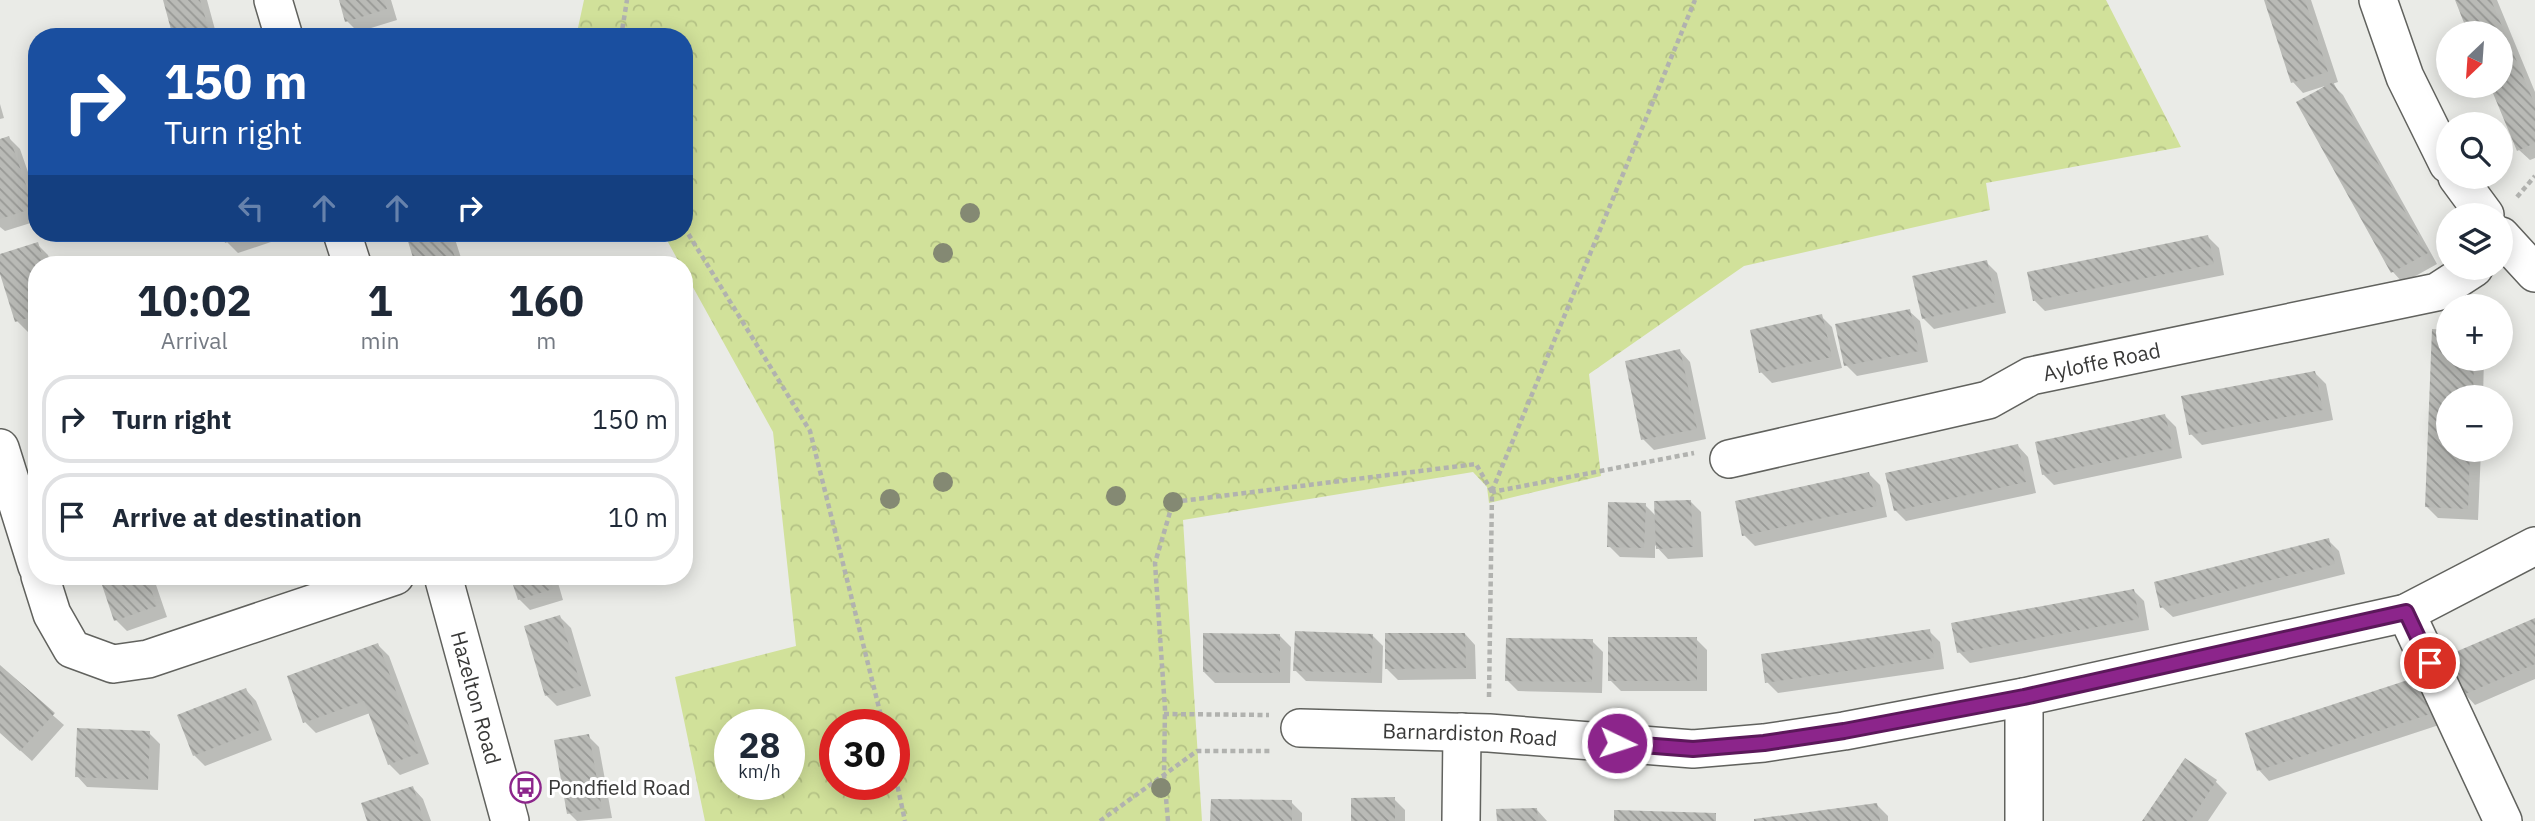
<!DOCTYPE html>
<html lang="en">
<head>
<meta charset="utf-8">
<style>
  :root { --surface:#fff; --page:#f2f2f3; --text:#1f2937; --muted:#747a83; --line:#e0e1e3 }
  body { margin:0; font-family:"IBM Plex Sans",sans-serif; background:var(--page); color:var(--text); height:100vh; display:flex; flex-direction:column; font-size:26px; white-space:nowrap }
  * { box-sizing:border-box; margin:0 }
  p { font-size:23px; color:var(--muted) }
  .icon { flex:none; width:38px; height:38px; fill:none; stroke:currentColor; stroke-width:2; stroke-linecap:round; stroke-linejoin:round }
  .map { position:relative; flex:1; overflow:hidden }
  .sheet { position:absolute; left:28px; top:256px; width:665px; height:329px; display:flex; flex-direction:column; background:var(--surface); border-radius:28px; box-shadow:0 4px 18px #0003 }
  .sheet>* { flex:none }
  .top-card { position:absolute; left:28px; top:28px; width:665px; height:214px; border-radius:28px; box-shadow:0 4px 18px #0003; background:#1a4fa0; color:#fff; overflow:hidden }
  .needle { width:46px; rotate:205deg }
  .buttons { position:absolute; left:2436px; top:21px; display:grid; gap:14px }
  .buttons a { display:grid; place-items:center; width:77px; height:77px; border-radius:50%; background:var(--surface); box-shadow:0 4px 18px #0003; font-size:35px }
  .speed { position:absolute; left:714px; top:709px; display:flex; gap:14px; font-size:35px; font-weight:700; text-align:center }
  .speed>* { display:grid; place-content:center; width:91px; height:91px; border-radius:50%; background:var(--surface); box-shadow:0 4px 18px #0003; line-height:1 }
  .speed small { font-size:18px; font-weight:400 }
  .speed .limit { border:10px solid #d22; background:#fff; color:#111 }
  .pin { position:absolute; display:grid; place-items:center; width:60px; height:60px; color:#fff; margin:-30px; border:4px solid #fff; border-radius:50%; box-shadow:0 2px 7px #0007 }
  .me { position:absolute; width:77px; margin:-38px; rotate:94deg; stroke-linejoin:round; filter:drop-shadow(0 0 5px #0008) }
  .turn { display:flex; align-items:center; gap:24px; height:147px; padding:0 21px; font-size:32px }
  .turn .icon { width:91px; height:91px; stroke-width:2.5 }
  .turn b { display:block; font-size:49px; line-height:60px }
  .lanes { display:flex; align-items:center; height:66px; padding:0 21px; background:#0003; justify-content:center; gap:35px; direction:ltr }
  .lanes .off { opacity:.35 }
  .eta { display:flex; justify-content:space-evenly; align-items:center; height:119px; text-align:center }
  .eta b { font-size:42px; font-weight:700; line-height:49px }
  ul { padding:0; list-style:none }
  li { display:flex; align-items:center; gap:21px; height:88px; margin:0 14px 10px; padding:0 7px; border:4px solid var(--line); border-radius:28px }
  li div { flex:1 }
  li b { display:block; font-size:26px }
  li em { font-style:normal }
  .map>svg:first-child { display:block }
  .forest { fill:url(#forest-crowns); fill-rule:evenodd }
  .shadow { fill:#0003 }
  .building { fill:url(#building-back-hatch) }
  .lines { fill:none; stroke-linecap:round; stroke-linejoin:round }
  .minor-casing { stroke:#61625e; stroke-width:40 }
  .path { stroke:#b1b2af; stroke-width:4.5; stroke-dasharray:5 3.5; stroke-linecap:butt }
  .minor { stroke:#fff; stroke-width:37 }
  .tree { fill:#848973 }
  .route-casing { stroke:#5b185a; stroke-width:18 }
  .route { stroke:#8c258b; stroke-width:12 }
  .labels { text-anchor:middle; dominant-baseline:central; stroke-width:6; stroke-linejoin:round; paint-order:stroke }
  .street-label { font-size:21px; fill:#393938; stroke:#fff }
  .poi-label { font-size:21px; fill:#393938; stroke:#fff; text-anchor:start }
</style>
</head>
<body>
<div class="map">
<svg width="2535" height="821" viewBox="0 0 2535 821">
  <defs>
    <pattern id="forest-crowns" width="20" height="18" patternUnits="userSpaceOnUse" patternTransform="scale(1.75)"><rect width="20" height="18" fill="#d1e19a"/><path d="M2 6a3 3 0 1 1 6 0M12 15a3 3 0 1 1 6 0" fill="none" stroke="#b4c285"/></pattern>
    <pattern id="building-back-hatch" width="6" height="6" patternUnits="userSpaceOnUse" patternTransform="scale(1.75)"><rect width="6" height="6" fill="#b9bab6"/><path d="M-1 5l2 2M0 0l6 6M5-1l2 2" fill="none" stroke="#979895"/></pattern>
  </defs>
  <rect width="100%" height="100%" fill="#eaebe7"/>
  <path class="forest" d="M584,0H2106L2181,147L1986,183L1990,210L1744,266L1589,374L1601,476L1489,503L1487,487L1473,472L1183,520L1202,821H705L675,677L796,646L773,432L684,271V264H680L663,233H684V37H576ZM730,724H789V784H730ZM835,724H894V784H835Z"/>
  <path class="shadow" d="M165,0H207L217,37H175Z
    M341,0H391L397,20L358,32L347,21Z
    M2266,0H2311L2338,82L2332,84L2343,95L2437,264L2403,283L2393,272L2299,103L2325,86L2303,93L2293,82Z
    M2456,0H2497L2535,92V158L2530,160L2519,150L2492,86H2501V33H2470Z
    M0,104L4,118L0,119Z
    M9,138L20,149L37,198V221L5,231L0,227V141Z
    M224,233H268L271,242L238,253L227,242Z
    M418,233H451L454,236L463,264H417L408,236Z
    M2208,237L2219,248L2224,275L2045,311L2034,300Z
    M37,244L48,255L51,264H37V329L28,332L17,321L0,268V256Z
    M1986,262L1997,273L2006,313L1934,329L1923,318Z
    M1909,311L1920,321L1928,362L1857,376L1846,365Z
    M1821,316L1832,327L1842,368L1772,383L1761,372Z
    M2433,331H2448V359H2484L2483,397H2448V450H2481L2478,520L2438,518L2427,507Z
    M1680,351L1690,362L1706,439L1654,450L1643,439Z
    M2315,373L2326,384L2333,420L2202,445L2191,434Z
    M2165,416L2176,427L2182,458L2054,485L2043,474Z
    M2018,446L2028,457L2036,493L1906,521L1895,510Z
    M1869,474L1880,485L1887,517L1755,546L1744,535Z
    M1690,501L1701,512L1703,557L1668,559L1655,545V558L1620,557L1609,546L1645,505L1656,516Z
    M2328,540L2339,551L2345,574L2173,617L2162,607Z
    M101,576H153L167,617L127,631L116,620Z
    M512,576H556L563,600L530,610L519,599Z
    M2133,590L2144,601L2149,630L1970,663L1959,652Z
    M560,617L571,628L591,696L557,706L546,695Z
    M2535,620V679L2475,705L2465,694L2449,657Z
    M1929,631L1940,642L1944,669L1778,693L1767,682Z
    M1465,634L1475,645L1476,679L1398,680L1387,669Z
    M1372,635L1383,646L1382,683L1306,681L1295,670Z
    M1280,636L1291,647L1290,683H1215L1204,672Z
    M1696,639L1707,650V691H1621L1610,680Z
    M1592,641L1603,652L1602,693L1518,691L1507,680Z
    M378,645L389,656L429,764L400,775L389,764L370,713L316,733L305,722Z
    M0,669L64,725L32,761L0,732Z
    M2417,679L2439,725L2269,781L2259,770Z
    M246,690L256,701L272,740L205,766L194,755Z
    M149,733L160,744L158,790L87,787L77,776Z
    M588,736L599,747L612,818L577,821L569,813Z
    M2185,760L2216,782L2227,793L2208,821H2144Z
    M413,788L423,799L431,821H369Z
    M1394,799L1405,810V821H1352Z
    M1291,802L1302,813V821H1212Z
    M1877,805L1888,816V821H1756Z
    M1537,810L1547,821H1498Z"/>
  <path class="building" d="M163,0H200L211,37H173Z
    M339,0H384L387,9L345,22Z
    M2264,0H2305L2328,72L2291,83Z
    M2455,0H2491L2535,105V143L2517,151L2490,86H2501V33H2468Z
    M2333,82L2428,253L2391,273L2296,102Z
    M9,136L34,208L0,219V139Z
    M222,233H255L225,243Z
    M412,233H447L457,264H415L406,235Z
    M2208,235L2214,264L2033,301L2027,272Z
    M38,242L45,264H37V315L15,322L0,274V254Z
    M272,257L274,264H251Z
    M1987,260L1996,302L1922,319L1912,276Z
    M1910,309L1919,351L1844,366L1835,324Z
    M1822,314L1832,357L1759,373L1750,330Z
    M2432,329L2448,330V359H2474L2473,397H2448V450H2470L2468,509L2425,507Z
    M1680,349L1697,429L1641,440L1625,361Z
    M2315,371L2323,410L2189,435L2181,396Z
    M2165,414L2173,448L2042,475L2035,442Z
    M2018,444L2026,482L1894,511L1885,473Z
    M1869,472L1877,506L1742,536L1735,501Z
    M1691,500L1693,547L1656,549L1654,501Z
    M1608,502L1646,503L1644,548L1607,547Z
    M2329,538L2335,564L2160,608L2154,582Z
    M99,576H146L157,606L114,621Z
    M510,576H549L553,589L518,600Z
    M2134,589L2139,619L1957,653L1951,623Z
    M560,615L581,686L545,696L524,626Z
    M2535,618V664L2463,695L2446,656Z
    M1930,629L1934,658L1765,683L1761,654Z
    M1295,631L1373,634L1371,673L1293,671Z
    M1203,633L1280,634V673L1203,672Z
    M1385,633H1465L1466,668L1385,669Z
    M1608,637H1697V681H1608Z
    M1506,638L1593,639L1592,682L1505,681Z
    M378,643L419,753L388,765L364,701L303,723L287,676Z
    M0,665L55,713L20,751L0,733Z
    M2417,677L2430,714L2257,771L2245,733Z
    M246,688L262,729L193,756L177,715Z
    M77,728L150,731L148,780L75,777Z
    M589,734L602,808L567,814L554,740Z
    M2185,758L2217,780L2190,821H2142Z
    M413,786L424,821H367L361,803Z
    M1395,797V821H1351V798Z
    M1211,799L1292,800V821H1210Z
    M1877,803L1880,821H1754V819Z
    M1537,808L1538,821H1497L1496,809Z
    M1614,810L1716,813V821H1614Z"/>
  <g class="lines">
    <defs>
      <g id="minor">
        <path d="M273,0L284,37"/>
        <path d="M2378,0L2405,77L2448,164"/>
        <path d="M2457,177L2485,215"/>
        <path d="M342,233L352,264"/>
        <path d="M2501,236L2535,273"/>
        <path d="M0,448L37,566"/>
        <path id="s1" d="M1729,459L1988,400L2031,376L2437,292L2474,268"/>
        <path d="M40,576L52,614L72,649L113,664L148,659L395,576"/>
        <path id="s2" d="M443,576L510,821"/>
        <path d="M2406,613L2503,821"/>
        <path d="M2024,697V821"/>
        <path id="s3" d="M1300,728L1489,733L1693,749L1764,743L1844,731L2024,697L2406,613L2535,546"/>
        <path d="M1461,821L1462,732"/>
      </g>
    </defs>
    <use href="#minor" class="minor-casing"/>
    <path class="path" d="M621,37L627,0
      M2517,197L2535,176
      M684,227L810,431L883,724
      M1492,491L1695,0
      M1489,697L1492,492L1694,453
      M1164,714L1269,715
      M894,770L905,821
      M1100,821L1197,751H1272
      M1168,821L1164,775L1165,709L1155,563L1173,502L1476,464L1492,492"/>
    <use href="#minor" class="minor"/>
  </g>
  <g class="tree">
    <circle cx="970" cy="213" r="10"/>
    <circle cx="943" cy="253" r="10"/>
    <circle cx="943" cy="482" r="10"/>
    <circle cx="1116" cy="496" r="10"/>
    <circle cx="890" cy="499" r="10"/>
    <circle cx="1173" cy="502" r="10"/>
    <circle cx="1161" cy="788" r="10"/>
  </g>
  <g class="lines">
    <defs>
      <path id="route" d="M1617,743L1693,749L1764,743L1844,731L2024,697L2406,612L2430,663"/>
    </defs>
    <use href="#route" class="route-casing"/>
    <use href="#route" class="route"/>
  </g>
  <defs>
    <symbol id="bus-ring" viewBox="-11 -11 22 22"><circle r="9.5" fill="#fff" stroke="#8c258b" stroke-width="1.5"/><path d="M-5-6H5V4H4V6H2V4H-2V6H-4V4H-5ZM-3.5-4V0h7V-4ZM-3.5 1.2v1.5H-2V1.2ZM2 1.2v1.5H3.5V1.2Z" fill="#8c258b"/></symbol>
  </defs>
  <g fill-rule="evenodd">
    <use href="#bus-ring" x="508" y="770" width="35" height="35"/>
  </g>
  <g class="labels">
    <g class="street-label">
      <text stroke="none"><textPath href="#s1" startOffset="387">Ayloffe Road</textPath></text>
      <text stroke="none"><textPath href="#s2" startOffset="126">Hazelton Road</textPath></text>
      <text stroke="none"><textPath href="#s3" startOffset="170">Barnardiston Road</textPath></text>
    </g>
    <g class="poi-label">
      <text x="548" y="787">Pondfield Road</text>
    </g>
  </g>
</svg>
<div class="buttons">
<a><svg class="needle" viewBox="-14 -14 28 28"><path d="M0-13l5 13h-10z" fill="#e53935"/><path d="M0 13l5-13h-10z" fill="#747a83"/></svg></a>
<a><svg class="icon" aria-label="search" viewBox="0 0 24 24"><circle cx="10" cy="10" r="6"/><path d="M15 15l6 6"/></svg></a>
<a><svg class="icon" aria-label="layers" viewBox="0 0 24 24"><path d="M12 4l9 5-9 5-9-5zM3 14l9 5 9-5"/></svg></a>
<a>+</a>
<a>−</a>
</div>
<div class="speed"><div>28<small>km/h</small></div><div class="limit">30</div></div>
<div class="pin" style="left:2430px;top:663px;background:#d93025"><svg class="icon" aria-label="arrive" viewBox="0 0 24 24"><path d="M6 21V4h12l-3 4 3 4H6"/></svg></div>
<svg class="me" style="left:1617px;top:743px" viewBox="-20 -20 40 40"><circle r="17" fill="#8c258b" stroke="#fff" stroke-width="3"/><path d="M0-11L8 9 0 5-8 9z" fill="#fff"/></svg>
<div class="top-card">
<div class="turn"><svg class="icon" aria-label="right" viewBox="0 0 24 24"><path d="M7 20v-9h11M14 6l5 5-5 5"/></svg><div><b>150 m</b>Turn right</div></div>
<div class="lanes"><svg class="icon off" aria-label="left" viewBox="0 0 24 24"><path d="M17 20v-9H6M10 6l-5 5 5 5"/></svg><svg class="icon off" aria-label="ahead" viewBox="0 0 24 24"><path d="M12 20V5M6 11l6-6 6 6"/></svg><svg class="icon off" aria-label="ahead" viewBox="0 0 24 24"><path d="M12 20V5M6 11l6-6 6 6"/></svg><svg class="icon" aria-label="right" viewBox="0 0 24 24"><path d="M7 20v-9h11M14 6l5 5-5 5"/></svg></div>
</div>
<section class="sheet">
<div class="eta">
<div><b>10:02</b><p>Arrival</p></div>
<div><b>1</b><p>min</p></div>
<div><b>160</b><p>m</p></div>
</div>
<ul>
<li><svg class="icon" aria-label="right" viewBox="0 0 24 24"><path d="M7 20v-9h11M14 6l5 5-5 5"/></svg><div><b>Turn right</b></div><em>150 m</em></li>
<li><svg class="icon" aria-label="arrive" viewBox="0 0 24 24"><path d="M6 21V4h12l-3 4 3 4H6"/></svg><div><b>Arrive at destination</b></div><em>10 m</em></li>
</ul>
</section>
</div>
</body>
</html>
